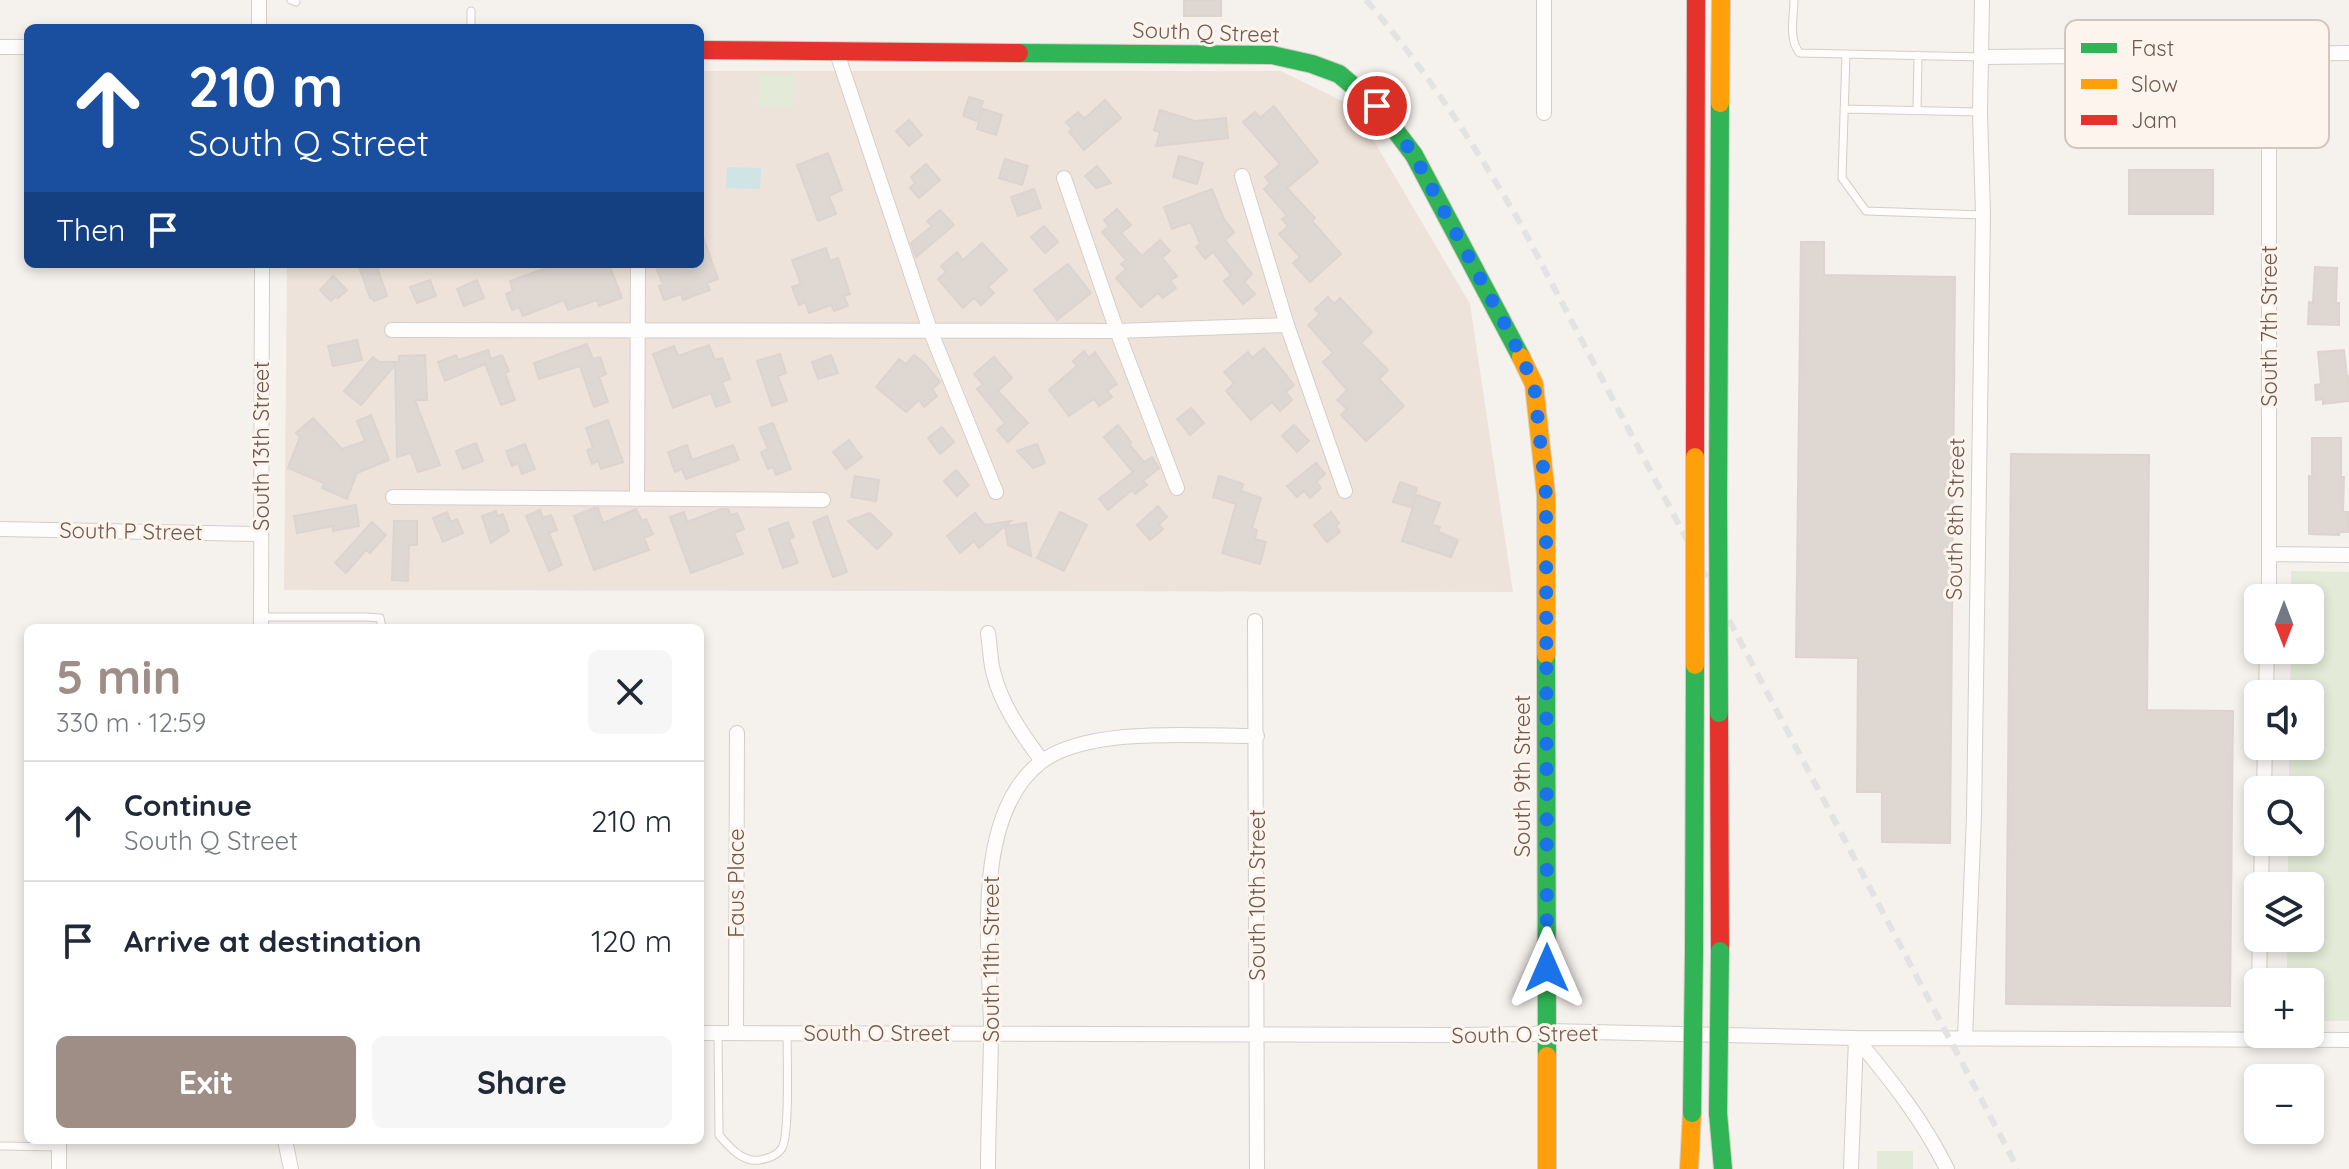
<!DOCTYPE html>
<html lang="en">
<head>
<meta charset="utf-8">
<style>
  :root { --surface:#fff; --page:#f6f6f7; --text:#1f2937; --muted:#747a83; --line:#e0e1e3; --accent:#9f8e86 }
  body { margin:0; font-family:Quicksand,sans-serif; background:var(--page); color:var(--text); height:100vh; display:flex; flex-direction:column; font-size:30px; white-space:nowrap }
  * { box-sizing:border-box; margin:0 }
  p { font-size:26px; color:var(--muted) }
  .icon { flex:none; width:44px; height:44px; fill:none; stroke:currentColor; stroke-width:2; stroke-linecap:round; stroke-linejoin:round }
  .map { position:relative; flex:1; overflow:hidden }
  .drawer { position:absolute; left:24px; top:624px; width:680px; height:520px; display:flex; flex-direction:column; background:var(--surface); border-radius:12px; box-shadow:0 4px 12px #0003 }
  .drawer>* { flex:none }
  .guide { position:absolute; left:24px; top:24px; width:680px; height:244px; border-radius:12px; box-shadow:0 4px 12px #0003; background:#1a4fa0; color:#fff; overflow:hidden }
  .needle { width:52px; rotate:180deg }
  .fabs { position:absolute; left:2244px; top:584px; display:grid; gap:16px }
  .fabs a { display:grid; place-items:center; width:80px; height:80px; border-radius:12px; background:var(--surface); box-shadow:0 4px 12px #0003; font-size:40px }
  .pin { position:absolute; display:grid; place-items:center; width:68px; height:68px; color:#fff; margin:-34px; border:4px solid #fff; border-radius:50%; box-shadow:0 2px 8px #0007 }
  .me { position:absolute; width:88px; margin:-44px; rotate:0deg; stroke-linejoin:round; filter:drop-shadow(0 0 6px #0008) }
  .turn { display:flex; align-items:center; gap:28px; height:168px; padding:0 32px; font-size:36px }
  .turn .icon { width:104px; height:104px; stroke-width:2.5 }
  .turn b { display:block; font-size:56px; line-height:68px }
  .then { display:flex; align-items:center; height:76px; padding:0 32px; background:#0003; gap:16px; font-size:30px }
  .round { display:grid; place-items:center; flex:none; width:84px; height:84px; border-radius:12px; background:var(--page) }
  .summary { display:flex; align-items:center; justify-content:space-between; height:136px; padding:0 32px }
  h1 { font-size:48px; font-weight:700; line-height:60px; color:var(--accent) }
  .button { display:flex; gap:16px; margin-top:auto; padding:16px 32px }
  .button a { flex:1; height:92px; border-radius:12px; background:var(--accent); color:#fff; font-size:32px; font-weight:700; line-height:92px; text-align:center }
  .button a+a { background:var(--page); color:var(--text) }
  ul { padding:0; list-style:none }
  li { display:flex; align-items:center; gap:24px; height:120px; padding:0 32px; border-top:2px solid var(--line) }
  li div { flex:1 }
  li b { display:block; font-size:30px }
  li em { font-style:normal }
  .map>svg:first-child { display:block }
  .residential { fill:#ede3da }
  .green { fill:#e4ead8 }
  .water { fill:#cfe4e4 }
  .building { fill:#ded7d2; stroke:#ddd4cf; stroke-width:2 }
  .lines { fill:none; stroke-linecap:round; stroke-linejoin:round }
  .lane-casing { stroke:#d4ceca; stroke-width:9 }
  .street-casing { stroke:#d4ceca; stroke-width:16 }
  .fast-casing { stroke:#d4cec8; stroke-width:20 }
  .slow-casing { stroke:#d4cec8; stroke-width:20 }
  .jam-casing { stroke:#d4cec8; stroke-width:20 }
  .lane { stroke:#fefdfc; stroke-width:7 }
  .street { stroke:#fefdfc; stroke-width:14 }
  .fast { stroke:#30b455; stroke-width:18 }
  .slow { stroke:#ff9f0a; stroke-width:18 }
  .jam { stroke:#e5322d; stroke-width:18 }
  .rail { stroke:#e4e3e4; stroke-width:6; stroke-dasharray:12 8; stroke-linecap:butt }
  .fast-bridge-casing { stroke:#d3ccc7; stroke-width:20; stroke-linecap:butt }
  .slow-bridge-casing { stroke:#d3ccc7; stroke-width:20; stroke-linecap:butt }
  .fast-bridge { stroke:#30b455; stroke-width:18 }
  .slow-bridge { stroke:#ff9f0a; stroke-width:18 }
  .route { stroke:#1a73e8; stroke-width:14; stroke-dasharray:0 25.2 }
  .labels { text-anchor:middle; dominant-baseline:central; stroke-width:6; stroke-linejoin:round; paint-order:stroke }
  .street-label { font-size:22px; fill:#70584f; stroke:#fdf5ed }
  .key { fill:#fdf5ed; stroke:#d3c6be; stroke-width:2 }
  .key-label { font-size:22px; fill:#70584f }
</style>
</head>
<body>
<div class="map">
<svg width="2349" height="1169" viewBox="0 0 2349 1169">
  <rect width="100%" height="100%" fill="#f5f1ec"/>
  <path class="residential" d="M700,71H1281L1354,107L1470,304L1513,592L284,590L287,264H700Z"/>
  <path class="green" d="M760,74L793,75V108L759,107Z
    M2291,571L2349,572V1021H2310V982H2287V938H2310V886H2288V842H2310V790H2289V746H2310V694H2290L2291,650H2310V598H2291Z
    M1877,1151H1913V1169H1877Z"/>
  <path class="water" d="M727,167L761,168L760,189L726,188Z"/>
  <path class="building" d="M1184,0H1221V16H1184Z
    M969,97L983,101L977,121L963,116Z
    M1105,100L1121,118L1084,150L1069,132L1072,129L1066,122L1078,112L1084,119Z
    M1274,106L1318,162L1287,188L1315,218L1312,221L1341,254L1310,282L1293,263L1300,257L1279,234L1288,226L1282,219L1287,216L1264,189L1270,183L1265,177L1280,164L1243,122L1255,112L1260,118Z
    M983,109L1002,115L996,135L977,129Z
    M1160,110L1195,121L1226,118L1228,138L1156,146L1160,132L1154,130Z
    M909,120L922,135L909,146L896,131Z
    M828,153L842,190L829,196L836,214L818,221L797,165Z
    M1179,156L1203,163L1197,184L1173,177Z
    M1005,159L1028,166L1022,185L999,178Z
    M926,164L940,180L919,198L910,188L915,183L911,177Z
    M1097,166L1111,183L1096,188L1085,176Z
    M2129,170H2213V214H2129Z
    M1034,189L1041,208L1018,216L1011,197Z
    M1212,189L1224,219L1234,232L1225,240L1252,274L1244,282L1255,294L1243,304L1224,281L1231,275L1213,252L1205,259L1196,247L1200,244L1191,222L1172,229L1164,207Z
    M1117,209L1131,225L1121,233L1142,256L1160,240L1170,251L1162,258L1177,276L1170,281L1176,288L1163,298L1158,293L1141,307L1116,278L1126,269L1121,264L1126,260L1102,232L1109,226L1104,220Z
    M940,210L954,225L916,257L911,243L932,226L927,221Z
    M1044,226L1058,242L1045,253L1031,237Z
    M702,234L718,279L707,283L710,290L683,300L681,294L664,300L659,286L663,285L655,264H700V235Z
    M1801,242H1824V275L1955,277L1950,843L1882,842V792H1857L1858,658L1796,657Z
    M982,243L1007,270L988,287L994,293L981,305L974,298L963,308L938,279L946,272L941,266L957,252L963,260Z
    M826,248L830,261L838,258L850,294L844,296L848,306L834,311L831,305L809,313L805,302L799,305L792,287L801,284L792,260Z
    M358,264H376L387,296L374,301L372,298H370Z
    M557,264H609L622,298L599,306L597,300L568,310L564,300L523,316L519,307L512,310L506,294L513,291L510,281Z
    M1068,264L1091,293L1057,320L1034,290Z
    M2315,267L2337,268L2336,303H2339V325L2308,324L2309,302L2313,303Z
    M333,276L347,290L338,298L335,297L331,301L320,290Z
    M430,280L436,296L417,303L410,287Z
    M477,280L484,298L464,306L457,289Z
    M1328,297L1334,304L1340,298L1372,332L1361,343L1388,370L1379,379L1404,406L1366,441L1341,415L1347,409L1337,400L1347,390L1323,362L1333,353L1308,325L1320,314L1315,309Z
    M357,340L362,360L333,366L328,346Z
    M587,344L593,359L600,357L606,374L599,377L608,402L594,407L580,366L539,379L534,363Z
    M709,345L715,360L722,358L730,379L722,382L730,402L716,407L711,393L673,408L653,354L674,346L678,356Z
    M1264,348L1294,385L1286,392L1292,400L1280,411L1272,402L1251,420L1226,391L1234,383L1224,372L1248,352L1252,358Z
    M488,350L491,359L502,355L509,371L505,373L515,400L501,405L485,364L445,381L438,362L456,355L458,360Z
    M2344,350L2347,376H2349V401L2323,404V399L2316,400L2315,385L2321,384L2318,352Z
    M1084,351L1089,358L1095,352L1117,384L1107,391L1112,397L1099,406L1094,399L1069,416L1049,390L1077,366L1073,361Z
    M780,354L786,373L778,376L787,401L772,406L757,361Z
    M425,355L427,400H415L440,465L418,472L411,453L397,457L395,365L361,405L344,391L373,357L379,362H399V356Z
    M831,355L838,373L818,379L812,362Z
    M914,355L924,363L940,382L932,389L937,396L924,407L919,400L906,412L876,387L899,359L906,364Z
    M994,357L1012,378L998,391L1028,423L1008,442L997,430L1005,423L977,389L983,384L974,374Z
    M1191,408L1204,423L1190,435L1177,419Z
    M371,415L389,460L357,473L347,499L322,488L324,483L288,468L300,437L296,433L313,418L342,449L365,441L357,421Z
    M608,420L623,462L601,469L598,461L592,464L587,450L593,448L586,428Z
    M773,423L791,469L776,475L773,467L768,469L761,452L768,449L759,428Z
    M1118,425L1131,442L1129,444L1144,462L1152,457L1159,468L1143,481L1147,485L1135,494L1132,490L1108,510L1099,499L1133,472L1104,437Z
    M1294,425L1309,441L1297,452L1282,436Z
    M942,427L954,442L940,454L928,438Z
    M2312,438H2341V477H2344L2343,512H2348V532H2340L2339,535L2309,534V476L2312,477Z
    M849,440L862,457L846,469L833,452Z
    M476,443L483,461L463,469L456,451Z
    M525,444L535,469L522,474L518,463L512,466L506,451Z
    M1037,444L1045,463L1033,468L1017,451Z
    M687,445L692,460L733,445L739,460L686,479L682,469L675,472L668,452Z
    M2011,454L2149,455L2147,710L2233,711L2230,1006L2006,1004Z
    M1316,463L1325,474L1316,482L1321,488L1310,498L1304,491L1297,497L1287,486Z
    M956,470L969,485L957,496L944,481Z
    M855,476L879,480L876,501L851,497Z
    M1219,476L1243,484L1241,491L1261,498L1252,528L1257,530L1255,539L1266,542L1260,564L1222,553L1236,504L1213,497Z
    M1400,482L1417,488L1411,507L1393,502Z
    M1417,495L1440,503L1432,525L1440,527L1438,532L1458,540L1451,557L1402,541Z
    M356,505L359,526L333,531V526L297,533L294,516Z
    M1158,506L1167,517L1159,524L1163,529L1150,540L1137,525Z
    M594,508H598L603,523L636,509L642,521L646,519L653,534L644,538L649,550L594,570L574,516Z
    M721,509H728L731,515L737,513L744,529L734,533L743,554L691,573L670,517L684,512L687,522Z
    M540,510L543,518L551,515L557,530L549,533L562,565L549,571L526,516Z
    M496,511L497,516L503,514L509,531L491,543L482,516Z
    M447,512L451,522L457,519L463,533L443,542L433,518Z
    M1060,512L1087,525L1064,571L1037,558Z
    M1331,512L1339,523L1336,526L1340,532L1327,542L1314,525Z
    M870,513L892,534L877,549L848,521Z
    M975,513L985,525L1011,521L979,548L974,541L960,553L947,536Z
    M827,516L847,572L833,577L813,522Z
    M394,521H417V545H409L408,581L392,580Z
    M372,522L386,535L370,553L366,550L346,573L335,563Z
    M788,522L794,537L789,539L798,563L783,568L769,529Z
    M1026,523L1031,556L1008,545L1005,526Z"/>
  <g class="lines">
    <defs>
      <path id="lane" d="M291,0L296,2
        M1794,0C1794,16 1788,41 1800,53L1982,57
        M471,11V28
        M1846,54L1842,178L1866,211L1983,215
        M1844,109L1980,112
        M1917,110L1918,55
        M261,617H365L380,618L382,628
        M718,1033L719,1135C729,1147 743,1163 760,1160C768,1158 777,1156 782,1148C790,1134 787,1054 787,1034
        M0,1146L59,1147"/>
      <path id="street" d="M259,0V28
        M0,47H28
        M836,50L930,330L996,492
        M2269,54V598
        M1982,57L2349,53
        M1544,113V0
        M1242,176L1287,325L1345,491
        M1064,178L1117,331L1177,488
        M392,330L1117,331L1287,325
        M393,497L823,500
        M637,499L638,264
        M0,529L261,534
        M2270,554L2349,555
        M1255,621L1257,1169
        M261,628L262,264
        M988,633C990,645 990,659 993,671C1001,705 1022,734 1042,761
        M2266,694L2267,650
        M2264,790L2265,746
        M2261,886L2262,842
        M2259,982L2260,938
        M700,1033L1463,1035L1534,1034L1547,1031L1856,1038L2349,1040
        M736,1033L737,733
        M1856,1038C1890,1079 1923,1120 1947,1169
        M1965,1038L1974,816L1983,215L1980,112L1982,0
        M2257,1040L2258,1002
        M59,1140V1169
        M285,1140L291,1169
        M988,1169C988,1122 991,1075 991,1029C990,950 971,816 1041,762C1088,726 1199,736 1257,736
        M1851,1169L1856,1038"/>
      <path id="fast" d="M1019,53L1272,55L1312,64L1339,74L1377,106L1414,155L1521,357
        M1718,501L1720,103
        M1546,655L1547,1056
        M1694,952L1695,665
        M1718,1113L1723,1169"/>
      <path id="slow" d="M1720,103L1721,0
        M1521,357L1534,384L1546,495V655
        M1547,1056V1169
        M1689,1169L1692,1113"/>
      <path id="jam" d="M700,50L1019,53
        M1695,457L1696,0
        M1719,713L1720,951"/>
    </defs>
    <use href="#lane" class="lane-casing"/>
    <use href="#street" class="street-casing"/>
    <use href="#fast" class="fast-casing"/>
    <use href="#slow" class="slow-casing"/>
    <use href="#jam" class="jam-casing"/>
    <use href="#lane" class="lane"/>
    <use href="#street" class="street"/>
    <use href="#fast" class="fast"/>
    <use href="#slow" class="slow"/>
    <use href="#jam" class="jam"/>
    <path class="rail" d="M1366,0C1425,68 1473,143 1519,221L2018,1169"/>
    <defs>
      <path id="fast-bridge" d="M1718,501L1719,713
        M1692,1113L1694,952
        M1718,1113L1720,951"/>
      <path id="slow-bridge" d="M1695,457V665"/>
    </defs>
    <use href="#fast-bridge" class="fast-bridge-casing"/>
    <use href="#slow-bridge" class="slow-bridge-casing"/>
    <use href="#fast-bridge" class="fast-bridge"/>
    <use href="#slow-bridge" class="slow-bridge"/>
  </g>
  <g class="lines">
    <path class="route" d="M1377,106L1414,155L1509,332L1534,384L1546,495L1547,968"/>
  </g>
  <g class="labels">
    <g class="street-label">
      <text transform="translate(1206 32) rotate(2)">South Q Street</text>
      <text transform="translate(2269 326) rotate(-90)">South 7th Street</text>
      <text transform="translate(261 446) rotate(-90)">South 13th Street</text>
      <text transform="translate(1955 519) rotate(-89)">South 8th Street</text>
      <text transform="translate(131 531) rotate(1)">South P Street</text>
      <text transform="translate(1522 776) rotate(-90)">South 9th Street</text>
      <text transform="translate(736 883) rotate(-90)">Faus Place</text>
      <text transform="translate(1257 895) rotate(-90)">South 10th Street</text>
      <text transform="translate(991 959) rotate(-90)">South 11th Street</text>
      <text x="877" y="1033">South O Street</text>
      <text transform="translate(1525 1034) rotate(-1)">South O Street</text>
    </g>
  </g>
  <rect x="2065" y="20" width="264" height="128" rx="12" class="key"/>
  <rect x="2081" y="43" width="36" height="10" fill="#30b455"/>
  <rect x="2081" y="79" width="36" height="10" fill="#ff9f0a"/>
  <rect x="2081" y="115" width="36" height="10" fill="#e5322d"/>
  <g class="key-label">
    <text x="2131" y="56">Fast</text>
    <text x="2131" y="92">Slow</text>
    <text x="2131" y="128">Jam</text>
  </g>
</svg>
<div class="fabs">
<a><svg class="needle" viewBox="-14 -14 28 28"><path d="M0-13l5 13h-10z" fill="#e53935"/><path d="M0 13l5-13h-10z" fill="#747a83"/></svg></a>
<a><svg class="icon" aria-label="sound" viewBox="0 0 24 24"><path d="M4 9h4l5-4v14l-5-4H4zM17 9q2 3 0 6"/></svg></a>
<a><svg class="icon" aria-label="search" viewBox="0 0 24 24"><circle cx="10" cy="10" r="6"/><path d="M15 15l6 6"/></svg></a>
<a><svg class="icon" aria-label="layers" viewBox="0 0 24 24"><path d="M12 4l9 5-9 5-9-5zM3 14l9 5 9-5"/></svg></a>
<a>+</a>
<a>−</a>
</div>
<div class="pin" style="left:1377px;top:106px;background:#d93025"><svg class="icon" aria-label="arrive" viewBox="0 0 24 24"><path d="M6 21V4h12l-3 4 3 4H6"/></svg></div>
<svg class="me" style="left:1547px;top:968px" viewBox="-20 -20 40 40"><path d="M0-17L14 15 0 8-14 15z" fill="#1a73e8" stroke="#fff" stroke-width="4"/></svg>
<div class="guide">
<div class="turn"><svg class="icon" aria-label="ahead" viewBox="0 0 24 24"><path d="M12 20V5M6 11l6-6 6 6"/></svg><div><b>210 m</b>South Q Street</div></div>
<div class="then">Then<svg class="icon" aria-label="arrive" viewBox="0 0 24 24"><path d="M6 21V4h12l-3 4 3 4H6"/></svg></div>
</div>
<section class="drawer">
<div class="summary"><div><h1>5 min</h1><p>330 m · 12:59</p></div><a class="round"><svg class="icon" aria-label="close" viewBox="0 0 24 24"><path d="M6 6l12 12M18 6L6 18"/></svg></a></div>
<ul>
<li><svg class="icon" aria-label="ahead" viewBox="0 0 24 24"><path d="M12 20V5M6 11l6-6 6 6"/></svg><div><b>Continue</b><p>South Q Street</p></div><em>210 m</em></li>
<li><svg class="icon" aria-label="arrive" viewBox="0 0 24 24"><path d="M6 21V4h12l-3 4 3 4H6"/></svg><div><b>Arrive at destination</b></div><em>120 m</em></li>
</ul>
<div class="button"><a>Exit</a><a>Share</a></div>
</section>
</div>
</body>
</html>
